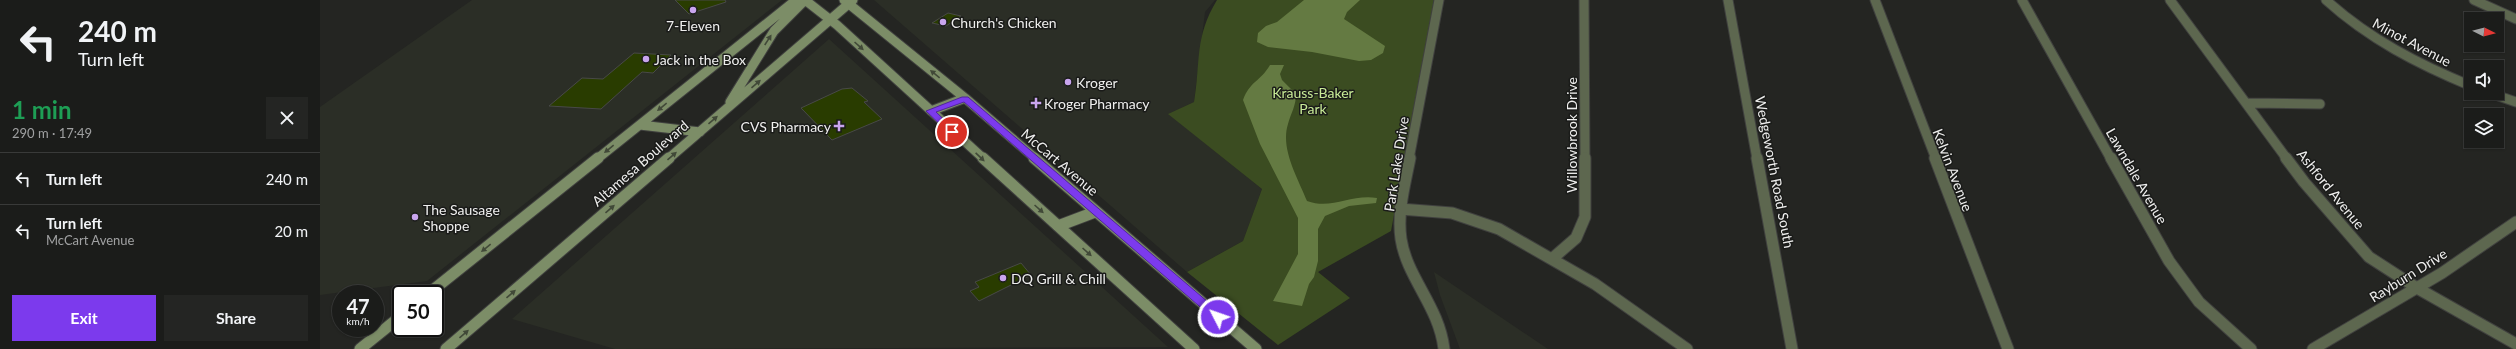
<!DOCTYPE html>
<html lang="en">
<head>
<meta charset="utf-8">
<style>
  :root { --surface:#1b1c1a; --page:#242523; --text:#f1f3f6; --muted:#a0a1a2; --line:#393a39; --accent:#7c3aed }
  body { margin:0; font-family:Lato,sans-serif; background:var(--page); color:var(--text); height:100vh; display:flex; flex-direction:column; font-size:15px; white-space:nowrap }
  * { box-sizing:border-box; margin:0 }
  p { font-size:13px; color:var(--muted) }
  .icon { flex:none; width:22px; height:22px; fill:none; stroke:currentColor; stroke-width:2; stroke-linecap:round; stroke-linejoin:round }
  .map { position:relative; flex:1; overflow:hidden }
  .details { display:flex; flex-direction:column; background:var(--surface); width:320px }
  .details>* { flex:none }
  .banner { background:#1b1c1a; color:var(--text); overflow:hidden }
  .needle { width:26px; rotate:96deg }
  .fabs { position:absolute; left:2144px; top:12px; display:grid; gap:8px }
  .fabs a { display:grid; place-items:center; width:40px; height:40px; border-radius:0px; background:var(--surface); box-shadow:0 1px 3px #0004,0 0 0 1px var(--line); font-size:20px }
  .speed { position:absolute; left:12px; top:285px; display:flex; gap:8px; font-size:20px; font-weight:700; text-align:center }
  .speed>* { display:grid; place-content:center; width:52px; height:52px; border-radius:50%; background:var(--surface); box-shadow:0 1px 3px #0004,0 0 0 1px var(--line); line-height:1 }
  .speed small { font-size:10px; font-weight:400 }
  .speed .limit { border:2px solid #111; border-radius:6px; background:#fff; color:#111 }
  .pin { position:absolute; display:grid; place-items:center; width:34px; height:34px; color:#fff; margin:-17px; border:2px solid #fff; border-radius:50%; box-shadow:0 1px 4px #0007 }
  .me { position:absolute; width:44px; margin:-22px; rotate:311deg; stroke-linejoin:round; filter:drop-shadow(0 0 3px #0008) }
  .turn { display:flex; align-items:center; gap:14px; height:84px; padding:0 12px; font-size:18px }
  .turn .icon { width:52px; height:52px; stroke-width:2.5 }
  .turn b { display:block; font-size:28px; line-height:34px }
  .round { display:grid; place-items:center; flex:none; width:42px; height:42px; border-radius:0px; background:var(--page) }
  .head { display:flex; align-items:center; justify-content:space-between; height:68px; padding:0 12px }
  h1 { font-size:24px; font-weight:700; line-height:30px; color:#1e9e55 }
  .cta { display:flex; gap:8px; margin-top:auto; padding:8px 12px }
  .cta a { flex:1; height:46px; border-radius:0px; background:var(--accent); color:#fff; font-size:16px; font-weight:700; line-height:46px; text-align:center }
  .cta a+a { background:var(--page); color:var(--text) }
  ul { padding:0; list-style:none }
  li { display:flex; align-items:center; gap:12px; height:52px; padding:0 12px; border-top:1px solid var(--line) }
  li div { flex:1 }
  li b { display:block; font-size:15px }
  li em { font-style:normal }
  main { display:flex; flex:1; min-height:0 }
  .map>svg:first-child { display:block }
  .built { fill:#2b2e26 }
  .green { fill:#3b4c21 }
  .water { fill:#647a42 }
  .building { fill:#293c00; stroke:#484947 }
  .lines { fill:none; stroke-linecap:round; stroke-linejoin:round }
  .street-far1-casing { stroke:#40413f; stroke-width:11 }
  .street-casing { stroke:#40413f; stroke-width:13 }
  .secondary-far1-casing { stroke:#40413f; stroke-width:11 }
  .secondary-casing { stroke:#40413f; stroke-width:13 }
  .street-far1 { stroke:#5d674f; stroke-width:9 }
  .street { stroke:#5d674f; stroke-width:11 }
  .secondary-far1 { stroke:#7c8d67; stroke-width:9 }
  .secondary { stroke:#7c8d67; stroke-width:11 }
  .oneway { fill:#414938 }
  .route { fill:#7c3aed; stroke:#51269a }
  .poi-dot { fill:#c9a5ee; stroke:#1a1b19; stroke-width:1.5 }
  .labels { text-anchor:middle; dominant-baseline:central; stroke-width:3; stroke-linejoin:round; paint-order:stroke }
  .poi-label { font-size:14px; fill:#efefee; stroke:#1a1b19; text-anchor:start }
  .street-label { font-size:14px; fill:#efefee; stroke:#1a1b19 }
  .park-label { font-size:14px; fill:#c8eb97; stroke:#1a1b19 }
</style>
</head>
<body>
<main>
<section class="details">
<div class="banner">
<div class="turn"><svg class="icon" aria-label="left" viewBox="0 0 24 24"><path d="M17 20v-9H6M10 6l-5 5 5 5"/></svg><div><b>240 m</b>Turn left</div></div>
</div>
<div class="head"><div><h1>1 min</h1><p>290 m · 17:49</p></div><a class="round"><svg class="icon" aria-label="close" viewBox="0 0 24 24"><path d="M6 6l12 12M18 6L6 18"/></svg></a></div>
<ul>
<li><svg class="icon" aria-label="left" viewBox="0 0 24 24"><path d="M17 20v-9H6M10 6l-5 5 5 5"/></svg><div><b>Turn left</b></div><em>240 m</em></li>
<li><svg class="icon" aria-label="left" viewBox="0 0 24 24"><path d="M17 20v-9H6M10 6l-5 5 5 5"/></svg><div><b>Turn left</b><p>McCart Avenue</p></div><em>20 m</em></li>
</ul>
<div class="cta"><a>Exit</a><a>Share</a></div>
</section>
<div class="map">
<svg width="2196" height="349" viewBox="0 0 2196 349">
  <rect width="100%" height="100%" fill="#242522"/>
  <path class="built" d="M152,0H462L107,281L0,295V107Z
    M554,0H895L885,12L874,102L849,114L942,189L923,241L867,272Z
    M509,39L848,347L295,349L192,319Z
    M1114,272L1228,349H1140L1120,295Z"/>
  <path class="green" d="M897,0H1114L1071,231L998,272L1030,298L958,345L867,272L923,241L942,189L848,114L874,102C881,61 874,38 897,0Z"/>
  <path class="water" d="M984,0H1040L1027,12L1024,19L1065,46L1063,53L1051,60L1039,61L992,52L948,47L937,42L938,33L946,26L957,22Z
    M950,65H964L960,74L962,80L976,94C976,106 971,113 968,124C960,149 978,178 987,201C1012,210 1030,194 1057,198L1056,203L1029,206L1005,216L998,229V261L994,277L989,284L982,306L953,301L978,254V218L940,144L923,100C930,81 940,82 950,65Z"/>
  <path class="building" d="M355,0H405L406,2L369,14Z
    M628,13L641,16L626,26L612,23Z
    M314,53L351,55L333,73L322,72L281,109L229,106L262,78L283,79Z
    M532,88L548,101L544,102L562,119L512,140L481,108L522,89Z
    M701,263L711,275L659,301L650,291L659,287L655,282Z"/>
  <g class="lines">
    <defs>
      <path id="street-far1" d="M1264,0L1265,159
        M1408,0L1437,159
        M1555,0L1616,159
        M1702,0L1791,159
        M1850,0L1967,159
        M2006,0C2049,39 2098,64 2151,86
        M2154,0L2196,19
        M2170,93L2196,102
        M1928,103L2000,104
        M1089,159L1119,0"/>
      <path id="street" d="M1090,158C1085,184 1077,212 1081,239C1087,278 1119,306 1124,349
        M1437,158L1472,349
        M1615,158L1688,349
        M1791,158L1849,261L1879,302L1931,349
        M1966,158L1984,182L2049,257L2097,288L2196,344
        M1080,209L1132,213L1179,229L1275,284L1367,349
        M1233,258L1256,238L1265,217V158
        M1993,349L2122,273L2196,222"/>
      <path id="secondary-far1" d="M485,0L517,25L664,159
        M524,0L645,98L716,159
        M410,102L454,31L485,0
        M611,111L645,98
        M320,125L380,132
        M277,159L476,0
        M348,159L533,0"/>
      <path id="secondary" d="M663,158L874,349
        M714,158L936,349
        M738,226L775,212
        M108,294L278,158
        M40,349L81,316
        M126,349L349,158"/>
    </defs>
    <use href="#street-far1" class="street-far1-casing"/>
    <use href="#street" class="street-casing"/>
    <use href="#secondary-far1" class="secondary-far1-casing"/>
    <use href="#secondary" class="secondary-casing"/>
    <use href="#street-far1" class="street-far1"/>
    <use href="#street" class="street"/>
    <use href="#secondary-far1" class="secondary-far1"/>
    <use href="#secondary" class="secondary"/>
  </g>
  <defs><path id="oneway-solid" d="M-6-.8H1V-3.2L6.5 0L1 3.2V.8H-6Z"/></defs>
  <g class="oneway">
    <use href="#oneway-solid" transform="translate(448 40) rotate(-57)"/>
    <use href="#oneway-solid" transform="translate(539 46) rotate(42)"/>
    <use href="#oneway-solid" transform="translate(615 74) rotate(-141)"/>
    <use href="#oneway-solid" transform="translate(436 84) rotate(-41)"/>
    <use href="#oneway-solid" transform="translate(342 107) rotate(141)"/>
    <use href="#oneway-solid" transform="translate(393 120) rotate(-41)"/>
    <use href="#oneway-solid" transform="translate(289 149) rotate(141)"/>
    <use href="#oneway-solid" transform="translate(352 156) rotate(-41)"/>
    <use href="#oneway-solid" transform="translate(660 157) rotate(43)"/>
    <use href="#oneway-solid" transform="translate(290 209) rotate(-41)"/>
    <use href="#oneway-solid" transform="translate(719 209) rotate(42)"/>
    <use href="#oneway-solid" transform="translate(166 248) rotate(141)"/>
    <use href="#oneway-solid" transform="translate(767 252) rotate(42)"/>
    <use href="#oneway-solid" transform="translate(191 294) rotate(-41)"/>
    <use href="#oneway-solid" transform="translate(144 334) rotate(-41)"/>
  </g>
  <path class="route" d="M642,97H648L902,314V319H894L644,102L616,112L635,130V133H629L606,111Z"/>
  <g class="poi-dot">
    <circle cx="373" cy="10" r="4"/>
    <circle cx="623" cy="22" r="4"/>
    <circle cx="326" cy="59" r="4"/>
    <circle cx="748" cy="82" r="4"/>
    <path d="M714 97h4v4h4v4h-4v4h-4v-4h-4v-4h4z"/>
    <path d="M517 120h4v4h4v4h-4v4h-4v-4h-4v-4h4z"/>
    <circle cx="95" cy="217" r="4"/>
    <circle cx="683" cy="278" r="4"/>
  </g>
  <g class="labels">
    <g class="poi-label">
      <text x="631" y="22">Church's Chicken</text>
      <text x="373" y="25" text-anchor="middle">7-Eleven</text>
      <text x="334" y="59">Jack in the Box</text>
      <text x="756" y="82">Kroger</text>
      <text x="724" y="103">Kroger Pharmacy</text>
      <text x="511" y="126" text-anchor="end">CVS Pharmacy</text>
      <text x="103" y="209">The Sausage<tspan x="103" dy="16">Shoppe</tspan></text>
      <text x="691" y="278">DQ Grill &amp; Chill</text>
    </g>
    <g class="street-label">
      <text transform="translate(2092 42) rotate(28)">Minot Avenue</text>
      <text transform="translate(1251 135) rotate(-90)">Willowbrook Drive</text>
      <text transform="translate(740 162) rotate(40)">McCart Avenue</text>
      <text transform="translate(320 163) rotate(-41)">Altamesa Boulevard</text>
      <text transform="translate(1076 164) rotate(-81)">Park Lake Drive</text>
      <text transform="translate(1633 170) rotate(69)">Kelvin Avenue</text>
      <text transform="translate(1455 172) rotate(79)">Wedgeworth Road South</text>
      <text transform="translate(1817 176) rotate(60)">Lawndale Avenue</text>
      <text transform="translate(2011 189) rotate(51)">Ashford Avenue</text>
      <text transform="translate(2088 275) rotate(-32)">Rayburn Drive</text>
    </g>
    <g class="park-label">
      <text x="993" y="92">Krauss-Baker<tspan x="993" dy="16">Park</tspan></text>
    </g>
  </g>
</svg>
<div class="fabs">
<a><svg class="needle" viewBox="-14 -14 28 28"><path d="M0-13l5 13h-10z" fill="#e53935"/><path d="M0 13l5-13h-10z" fill="#a0a1a2"/></svg></a>
<a><svg class="icon" aria-label="sound" viewBox="0 0 24 24"><path d="M4 9h4l5-4v14l-5-4H4zM17 9q2 3 0 6"/></svg></a>
<a><svg class="icon" aria-label="layers" viewBox="0 0 24 24"><path d="M12 4l9 5-9 5-9-5zM3 14l9 5 9-5"/></svg></a>
</div>
<div class="speed"><div>47<small>km/h</small></div><div class="limit">50</div></div>
<div class="pin" style="left:632px;top:132px;background:#d93025"><svg class="icon" aria-label="arrive" viewBox="0 0 24 24"><path d="M6 21V4h12l-3 4 3 4H6"/></svg></div>
<svg class="me" style="left:898px;top:317px" viewBox="-20 -20 40 40"><circle r="17" fill="#7c3aed" stroke="#fff" stroke-width="3"/><path d="M0-11L8 9 0 5-8 9z" fill="#fff"/></svg>
</div>
</main>
</body>
</html>
